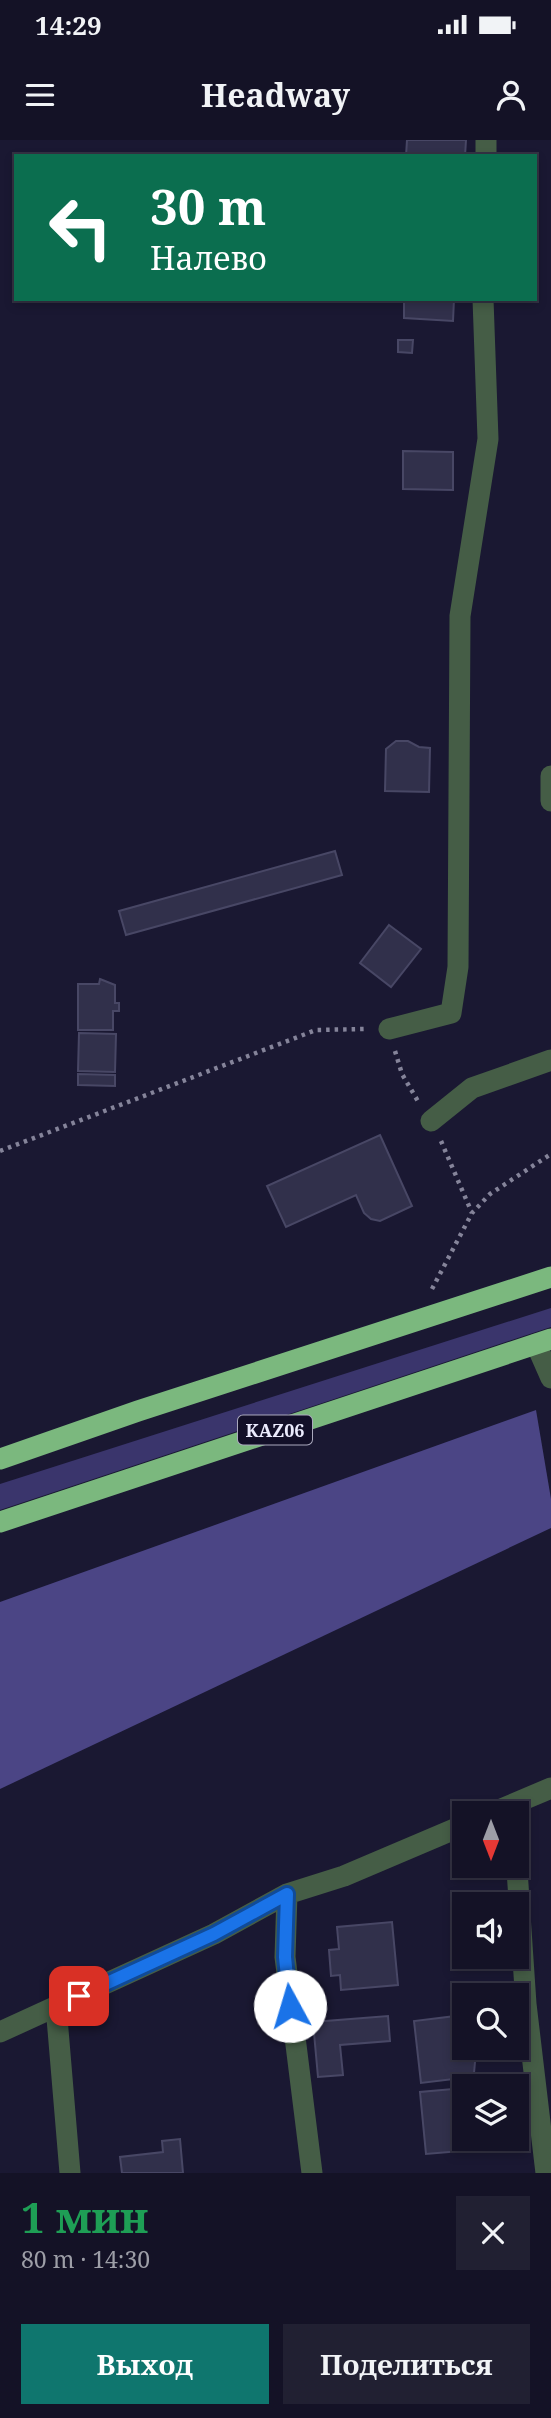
<!DOCTYPE html>
<html lang="ru">
<head>
<meta charset="utf-8">
<style>
  :root { --surface:#141226; --page:#212032; --text:#f1f3f6; --muted:#9d9ea7; --line:#333243; --accent:#0f766e }
  body { margin:0; font-family:"Noto Serif",serif; background:var(--page); color:var(--text); height:100vh; display:flex; flex-direction:column; font-size:26px; white-space:nowrap }
  * { box-sizing:border-box; margin:0 }
  p { font-size:23px; color:var(--muted) }
  .icon { flex:none; width:38px; height:38px; fill:none; stroke:currentColor; stroke-width:2; stroke-linecap:round; stroke-linejoin:round }
  .map { position:relative; height:2033px; overflow:hidden }
  .drawer { display:flex; flex-direction:column; background:var(--surface); flex:1 }
  .drawer>* { flex:none }
  .banner { position:absolute; left:14px; top:14px; width:523px; height:147px; border-radius:0px; box-shadow:0 4px 10px #0003,0 0 0 2px var(--line); background:#0b6e4f; color:#fff; overflow:hidden }
  .needle { width:46px; rotate:180deg }
  .buttons { position:absolute; left:452px; top:1661px; display:grid; gap:14px }
  .buttons a { display:grid; place-items:center; width:77px; height:77px; border-radius:0px; background:var(--surface); box-shadow:0 4px 10px #0003,0 0 0 2px var(--line); font-size:35px }
  .pin { position:absolute; display:grid; place-items:center; width:60px; height:60px; color:#fff; margin:-30px; border-radius:14px; box-shadow:0 4px 10px #0006 }
  .me { position:absolute; width:77px; margin:-38px; rotate:354deg; stroke-linejoin:round; filter:drop-shadow(0 0 5px #0008) }
  .turn { display:flex; align-items:center; gap:24px; height:147px; padding:0 21px; font-size:32px }
  .turn .icon { width:91px; height:91px; stroke-width:2.5 }
  .turn b { display:block; font-size:49px; line-height:60px }
  .round { display:grid; place-items:center; flex:none; width:74px; height:74px; border-radius:0px; background:var(--page) }
  .head { display:flex; align-items:center; justify-content:space-between; height:119px; padding:0 21px }
  h1 { font-size:42px; font-weight:700; line-height:52px; color:#1e9e55 }
  .button { display:flex; gap:14px; margin-top:auto; padding:14px 21px }
  .button a { flex:1; height:80px; border-radius:0px; background:var(--accent); color:#fff; font-size:28px; font-weight:700; line-height:80px; text-align:center }
  .button a+a { background:var(--page); color:var(--text) }
  .status { display:flex; justify-content:space-between; align-items:center; height:49px; padding:0 35px; background:var(--surface); direction:ltr }
  .status svg { height:19px; fill:currentColor }
  header { display:flex; justify-content:space-between; align-items:center; height:91px; padding:0 21px; background:var(--surface); font-size:32px; font-weight:700 }
  .map>svg:first-child { display:block }
  .green { fill:#3a356c }
  .forest { fill:#4b4585 }
  .building { fill:#31304b; stroke:#484765; stroke-width:2 }
  .lines { fill:none; stroke-linecap:round; stroke-linejoin:round }
  .path { stroke:#85849a; stroke-width:4.5; stroke-dasharray:3.5 5; stroke-linecap:butt }
  .minor { stroke:#455d46; stroke-width:21 }
  .highway { stroke:#7bb87e; stroke-width:21 }
  .route-casing { stroke:#114b97; stroke-width:18 }
  .route { stroke:#1a73e8; stroke-width:12 }
  .labels { text-anchor:middle; dominant-baseline:central; stroke-width:7; stroke-linejoin:round; paint-order:stroke }
  .shield { fill:#120f28; stroke:#aaa9bd; stroke-width:2 }
  .shield-label { font-size:18px; font-weight:bold; fill:#ebebfd }
</style>
</head>
<body>
<div class="status"><b>14:29</b><svg viewBox="0 0 49 12"><path d="M0 12V9h3v3zM5 12V6h3v6zM10 12V3h3v9zM15 12V0h3v12zM26 1h20v11H26zM47 4h2v5h-2z"/></svg></div>
<header><svg class="icon" aria-label="menu" viewBox="0 0 24 24"><path d="M4 6h16M4 12h16M4 18h16"/></svg>Headway<svg class="icon" aria-label="person" viewBox="0 0 24 24"><circle cx="12" cy="8" r="4"/><path d="M4 21q1-7 8-7t8 7"/></svg></header>
<div class="map">
<svg width="551" height="2033" viewBox="0 0 551 2033">
  <rect width="100%" height="100%" fill="#1a1832"/>
  <path class="green" d="M551,1168V1187L0,1370V1344Z"/>
  <path class="forest" d="M536,1270L551,1359V1388L0,1649V1462Z"/>
  <path class="building" d="M407,0H466L465,16H406Z
    M404,159H454L453,181L404,178Z
    M398,200H413L412,213L398,212Z
    M403,311L453,312V350L403,349Z
    M396,601H408L419,607L430,608L429,652L385,651L386,609Z
    M335,711L342,735L126,795L119,771Z
    M389,785L421,809L391,847L360,823Z
    M100,839L115,845V863H119V871H113V890H78V844H99Z
    M79,893L116,894L115,932L78,931Z
    M78,934L115,935V946L78,945Z
    M380,995L412,1066L380,1081L371,1079L364,1073L356,1055L286,1087L267,1046Z
    M392,1782L398,1845L341,1850L340,1835L331,1836L329,1810L339,1809L337,1787Z
    M464,1875V1908H472L476,1911L474,1933L470,1937L421,1943L414,1881Z
    M388,1876L390,1901L340,1905L343,1935L318,1937L313,1882Z
    M464,1948V1998H495L496,2008L426,2014L420,1952Z
    M180,1999L183,2033H122L120,2017L163,2012L162,2001Z"/>
  <g class="lines">
    <path class="path" d="M395,911L402,934L419,963
      M441,1001L472,1073
      M0,1011L316,890L365,889
      M432,1149L472,1073L490,1054L551,1014"/>
    <path class="minor" d="M486,16V0
      M551,636V661
      M389,889L451,873L458,827L460,476L488,299L483,159
      M431,981L472,948L551,920
      M536,1204L551,1238
      M492,1673L551,1648
      M516,1715L526,1864L546,2033
      M287,1754L285,1817L312,2033
      M56,1866L70,2033
      M0,1892L214,1794L287,1754L344,1736L464,1685"/>
    <path class="highway" d="M0,1319L138,1271L551,1137
      M0,1382L551,1199"/>
  </g>
  <g class="lines">
    <defs>
      <path id="route" d="M79,1856L214,1794L287,1754L285,1817L290,1866"/>
    </defs>
    <use href="#route" class="route-casing"/>
    <use href="#route" class="route"/>
  </g>
  <g class="labels">
    <rect class="shield" x="238" y="1275.5" width="74" height="29" rx="5"/>
    <g class="shield-label">
      <text x="275" y="1290">KАZ06</text>
    </g>
  </g>
</svg>
<div class="buttons">
<a><svg class="needle" viewBox="-14 -14 28 28"><path d="M0-13l5 13h-10z" fill="#e53935"/><path d="M0 13l5-13h-10z" fill="#9d9ea7"/></svg></a>
<a><svg class="icon" aria-label="sound" viewBox="0 0 24 24"><path d="M4 9h4l5-4v14l-5-4H4zM17 9q2 3 0 6"/></svg></a>
<a><svg class="icon" aria-label="search" viewBox="0 0 24 24"><circle cx="10" cy="10" r="6"/><path d="M15 15l6 6"/></svg></a>
<a><svg class="icon" aria-label="layers" viewBox="0 0 24 24"><path d="M12 4l9 5-9 5-9-5zM3 14l9 5 9-5"/></svg></a>
</div>
<div class="pin" style="left:79px;top:1856px;background:#d93025"><svg class="icon" aria-label="arrive" viewBox="0 0 24 24"><path d="M6 21V4h12l-3 4 3 4H6"/></svg></div>
<svg class="me" style="left:290px;top:1866px" viewBox="-20 -20 40 40"><circle r="19" fill="#fff"/><path d="M0-13L10 11 0 6-10 11z" fill="#1a73e8"/></svg>
<div class="banner">
<div class="turn"><svg class="icon" aria-label="left" viewBox="0 0 24 24"><path d="M17 20v-9H6M10 6l-5 5 5 5"/></svg><div><b>30 m</b>Налево</div></div>
</div>
</div>
<section class="drawer">
<div class="head"><div><h1>1 мин</h1><p>80 m · 14:30</p></div><a class="round"><svg class="icon" aria-label="close" viewBox="0 0 24 24"><path d="M6 6l12 12M18 6L6 18"/></svg></a></div>
<div class="button"><a>Выход</a><a>Поделиться</a></div>
</section>
</body>
</html>
